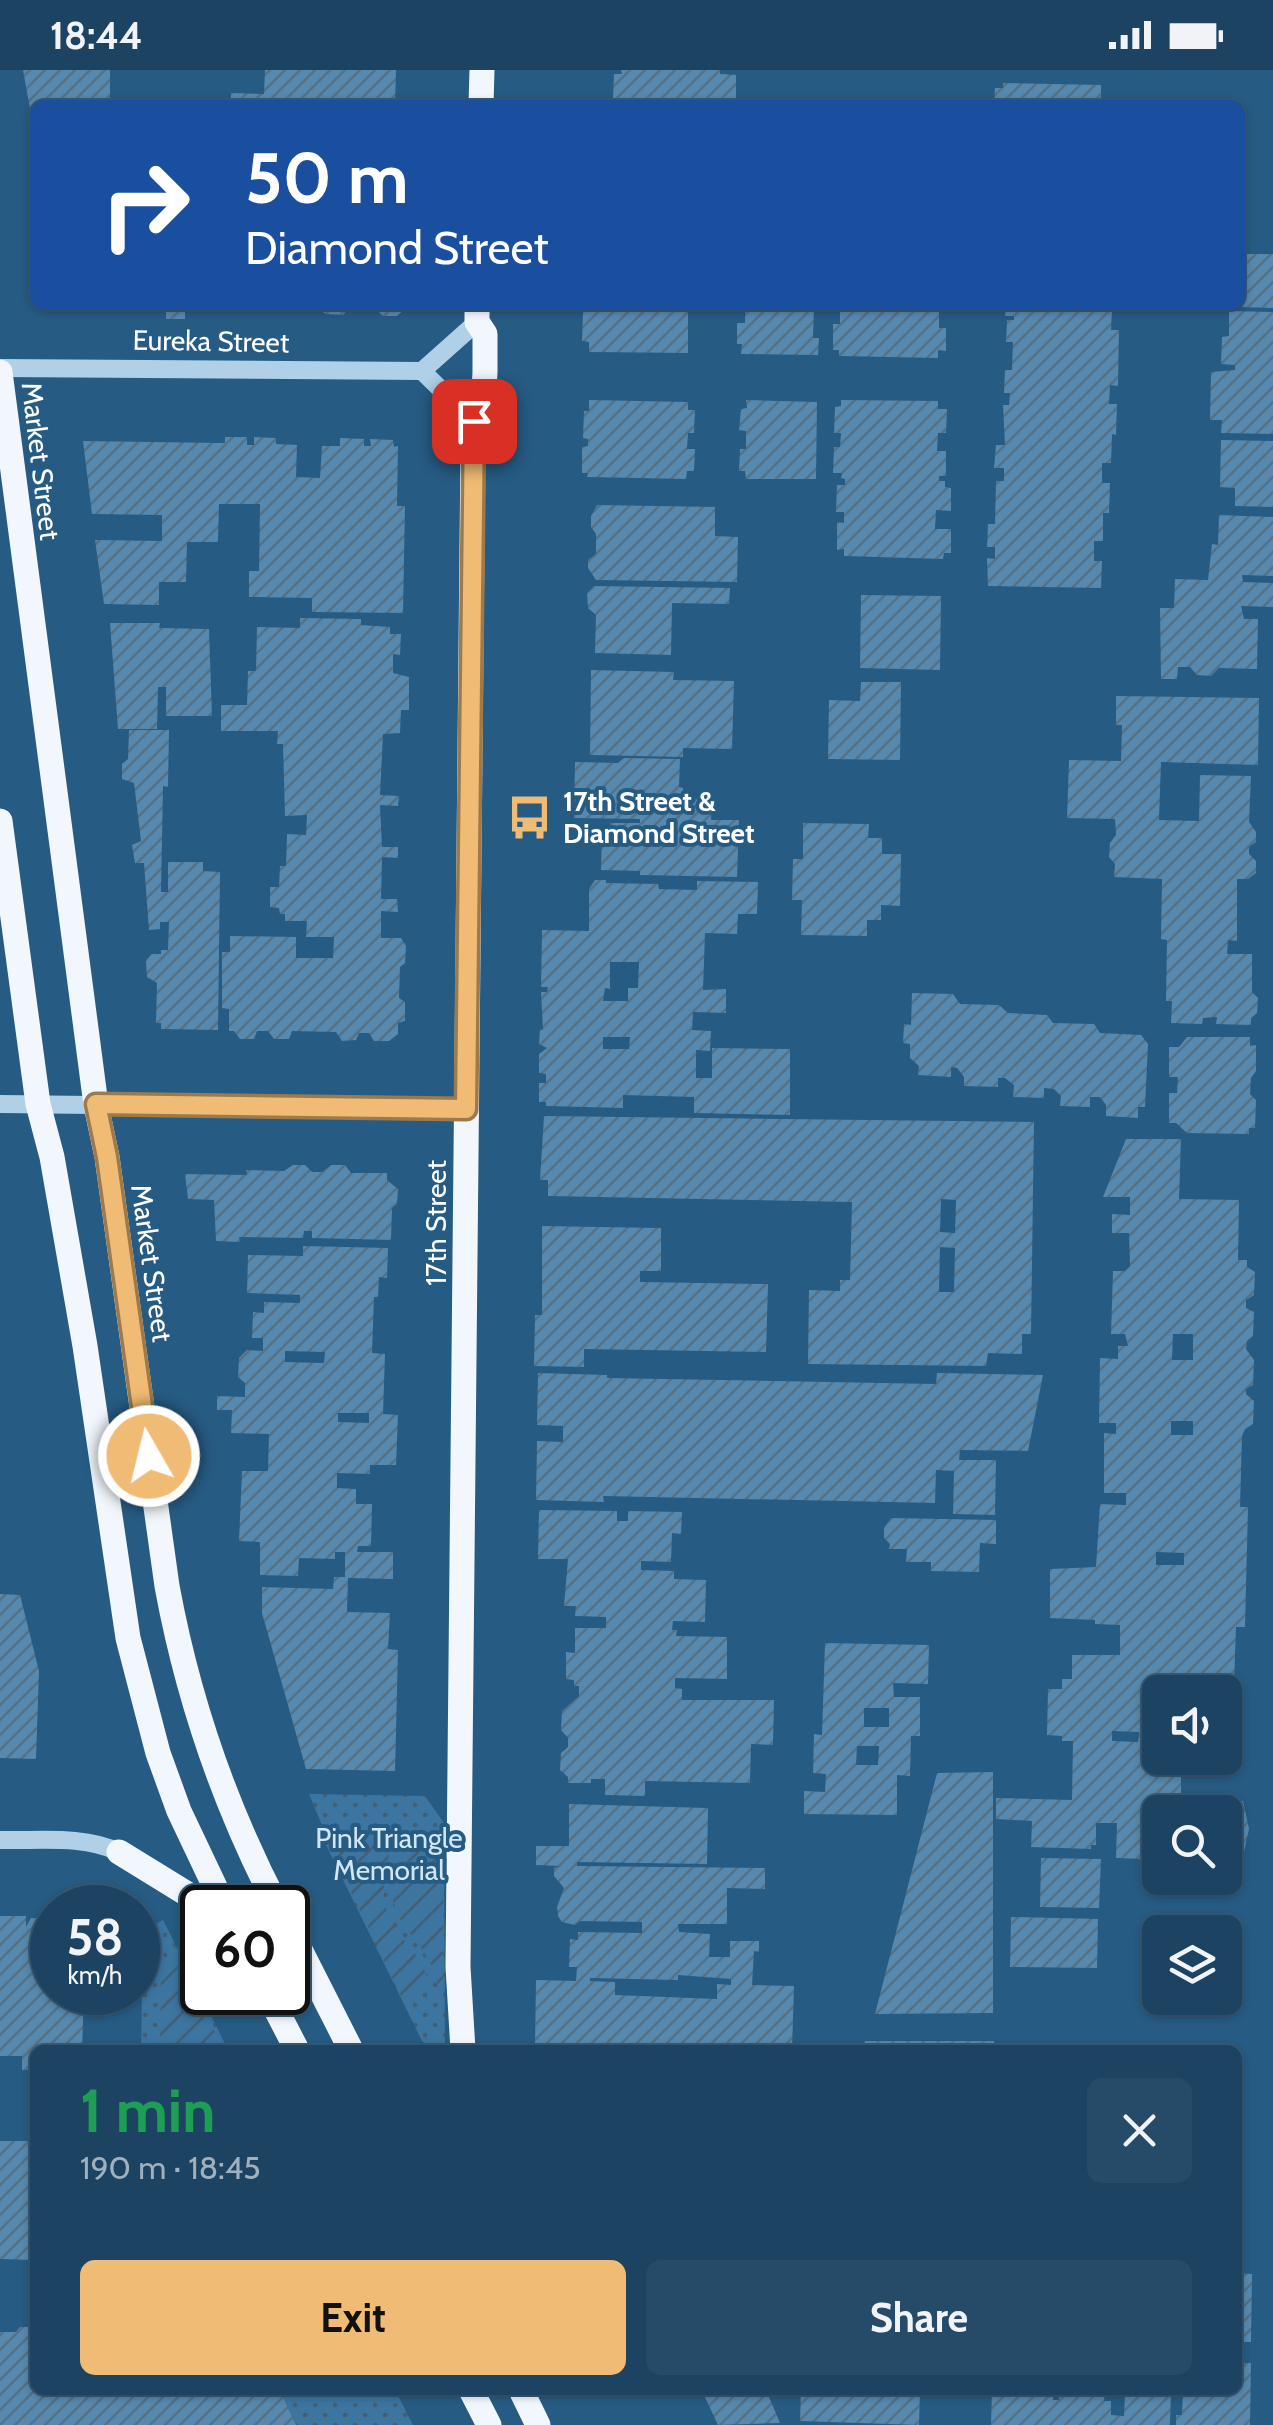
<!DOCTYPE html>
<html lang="en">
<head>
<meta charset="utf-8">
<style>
  :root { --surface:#1c4462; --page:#254b68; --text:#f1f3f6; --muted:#a0b0be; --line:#3a5c77; --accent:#f0bb74 }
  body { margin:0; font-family:Cabin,sans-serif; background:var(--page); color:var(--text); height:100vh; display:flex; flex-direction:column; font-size:38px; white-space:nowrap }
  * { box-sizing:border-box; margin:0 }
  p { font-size:32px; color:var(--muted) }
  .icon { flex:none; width:55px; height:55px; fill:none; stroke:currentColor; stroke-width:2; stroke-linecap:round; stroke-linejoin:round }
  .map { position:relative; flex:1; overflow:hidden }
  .drawer { position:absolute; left:30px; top:1975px; width:1212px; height:350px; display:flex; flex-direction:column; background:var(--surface); border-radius:15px; box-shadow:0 2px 8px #0004,0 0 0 2px var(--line) }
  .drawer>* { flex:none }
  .banner { position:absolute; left:30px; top:30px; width:1215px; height:210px; border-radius:15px; box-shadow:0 2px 8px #0004,0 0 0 2px var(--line); background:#1a4fa0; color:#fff; overflow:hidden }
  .fabs { position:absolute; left:1142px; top:1605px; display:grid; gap:20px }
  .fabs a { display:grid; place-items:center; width:100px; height:100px; border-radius:15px; background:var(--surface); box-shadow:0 2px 8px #0004,0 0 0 2px var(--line); font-size:50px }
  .speed { position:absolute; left:30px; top:1815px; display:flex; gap:20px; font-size:50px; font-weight:700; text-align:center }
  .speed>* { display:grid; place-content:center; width:130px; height:130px; border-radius:50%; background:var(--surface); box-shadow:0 2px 8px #0004,0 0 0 2px var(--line); line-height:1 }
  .speed small { font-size:25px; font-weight:400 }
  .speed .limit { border:5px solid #111; border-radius:15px; background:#fff; color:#111 }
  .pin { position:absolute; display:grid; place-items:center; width:85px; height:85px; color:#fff; margin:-42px; border-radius:20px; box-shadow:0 5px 15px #0006 }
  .me { position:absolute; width:110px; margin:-55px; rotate:352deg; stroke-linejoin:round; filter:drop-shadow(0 0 8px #0008) }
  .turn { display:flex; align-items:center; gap:35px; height:210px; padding:0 50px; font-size:45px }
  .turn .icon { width:130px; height:130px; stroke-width:2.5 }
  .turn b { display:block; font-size:70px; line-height:85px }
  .round { display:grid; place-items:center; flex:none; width:105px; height:105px; border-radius:15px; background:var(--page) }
  .headline { display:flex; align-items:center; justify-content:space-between; height:170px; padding:0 50px }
  h1 { font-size:60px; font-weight:800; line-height:75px; color:#1e9e55 }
  .primary-button { display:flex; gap:20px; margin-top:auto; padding:20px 50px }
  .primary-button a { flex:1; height:115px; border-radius:15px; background:var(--accent); color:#111; font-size:40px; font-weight:800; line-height:115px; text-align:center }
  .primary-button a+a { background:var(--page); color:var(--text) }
  .status { display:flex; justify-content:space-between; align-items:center; height:70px; padding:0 50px; background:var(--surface); direction:ltr }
  .status svg { height:28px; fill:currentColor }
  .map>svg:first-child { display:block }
  .park { fill:url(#park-dots) }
  .garden { fill:url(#garden-furrows) }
  .building { fill:url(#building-hatch); fill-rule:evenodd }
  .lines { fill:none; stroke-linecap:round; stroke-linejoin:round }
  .minor { stroke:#afd0e7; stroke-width:18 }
  .major { stroke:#f1f7fd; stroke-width:25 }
  .route-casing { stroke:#9c7a4b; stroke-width:25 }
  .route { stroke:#f0bb74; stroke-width:18 }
  .labels { text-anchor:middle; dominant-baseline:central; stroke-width:8; stroke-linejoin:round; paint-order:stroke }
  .street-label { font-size:28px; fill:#fff; stroke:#265b83 }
  .poi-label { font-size:28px; font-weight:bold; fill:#fff; stroke:#265b83; text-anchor:start }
  .park-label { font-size:28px; fill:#d2e7f6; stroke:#265b83 }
</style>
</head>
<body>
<div class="status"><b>18:44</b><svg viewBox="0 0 49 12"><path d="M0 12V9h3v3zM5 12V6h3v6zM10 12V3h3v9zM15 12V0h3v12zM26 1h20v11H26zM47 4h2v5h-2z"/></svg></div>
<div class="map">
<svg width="1273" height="2355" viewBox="0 0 1273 2355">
  <defs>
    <pattern id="park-dots" width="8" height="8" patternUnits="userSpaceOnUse" patternTransform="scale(2.5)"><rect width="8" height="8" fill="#3b75a0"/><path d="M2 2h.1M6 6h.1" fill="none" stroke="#445e72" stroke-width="1.8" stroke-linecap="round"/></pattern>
    <pattern id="garden-furrows" width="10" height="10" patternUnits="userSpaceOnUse" patternTransform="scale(2.5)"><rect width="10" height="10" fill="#3b75a0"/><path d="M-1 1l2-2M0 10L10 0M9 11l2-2" fill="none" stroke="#445e72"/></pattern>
    <pattern id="building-hatch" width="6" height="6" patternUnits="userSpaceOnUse" patternTransform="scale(2.5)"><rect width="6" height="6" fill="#5789ae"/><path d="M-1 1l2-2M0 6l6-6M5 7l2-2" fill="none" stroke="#537187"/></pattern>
  </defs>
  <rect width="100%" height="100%" fill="#265b83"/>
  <path class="park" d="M309,1724L425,1726L444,1753L445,1980H435L422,1971L325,1773L324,1760Z
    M163,1850L228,1980H141L143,1861Z
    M280,2320H395L413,2355H296Z"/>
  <path class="garden" d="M328,1762L391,1764C391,1790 380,1809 385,1833C389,1859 410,1874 422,1895C426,1902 428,1911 430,1919L403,1930L327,1772Z
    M401,1762L444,1763L443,1927C436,1915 435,1901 428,1889C413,1862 387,1846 393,1810L413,1805L399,1791Z
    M176,1883L224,1980H160L161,1890Z"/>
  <path class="building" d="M23,0H110V35H35L33,55Z
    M265,0H396L395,35H231V23L264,24Z
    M621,0H720V4L736,5V35H621V29H613L614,4H622Z
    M1003,13L1101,15V29H1106V35H994L995,18H1003Z
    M1242,184H1273V238L1241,237Z
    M166,235H185V249H166Z
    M305,235H410L397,246H383L377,240L348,239L343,245L326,244L318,239L305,238Z
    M590,235H688V283L589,282V272L582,271L583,241L590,242Z
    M735,235H814L813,268H819L818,285L741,284L742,274H737V253H745V239H735Z
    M833,235H945V242H939V258H946V281L938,280V288L839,286V280H833V254H840V241H833Z
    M1006,235H1119L1118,240H1112L1111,260H1119L1118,316L1110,315L1109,334H1117L1116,365L1112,364L1111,393H1102V413H1110L1109,443H1103V471H1094V491H1102L1101,518L988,516L987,488L995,489V477H987L988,454H995L996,411H1004V398H994L996,375H1005L1003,335H1009L1010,323H1004L1005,300H1012L1013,272H1006L1007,250H1014V246H1005Z
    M1229,241L1273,242V364L1221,363L1222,350H1210L1211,302L1235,300V295L1221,294L1222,267L1229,266Z
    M589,330L688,332V340H695L694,363H688L687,379H695L694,401H687L686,409L587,407L588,403H582V377L588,376V369L583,368L584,341H589Z
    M746,330L817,332L816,409H746L745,401H739L740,379H746V361L739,360L741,339L747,338Z
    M841,330L938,331V339H947L946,363H938L937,381H946V406H939V411H945V417L951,418V441L936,440L935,459H951V483H944L943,489L844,486V479L837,480V452L844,453V442H836L837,415H845V409L841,408L842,403H833L834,377H840L841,363H834L835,337L841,336Z
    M225,367H247V375H254V367L276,368V374L297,375L296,407L320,408L322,376H340V368L364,369V376H371L370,369L393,370L394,377L398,376L397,436H405L403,543L312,542V528L249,527V501H259L260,434H219L218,472H187L186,512H159V535L104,534L95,470L162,471V445L92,444L83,371L220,373H225Z
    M1221,370L1273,371V437L1235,436V418L1220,417Z
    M597,435L715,437V466L738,467L737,512L596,510L588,498V490L596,484V464L591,457V446Z
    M1219,445L1273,447V506L1242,505L1243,512L1273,513V537L1241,536L1244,549H1258L1257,599L1219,598L1211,606L1197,605L1190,597H1178L1177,609H1161L1160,538H1174L1175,509L1208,510L1212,474L1218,475Z
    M594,516L730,518L729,534L672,533L671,585L595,583L596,545L588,538L587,523Z
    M861,525L941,526L940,600L860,598Z
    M300,548L361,549V555L390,557V564H401L400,585L393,584V603L409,607V640H401L400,663L383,664L380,725L399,726L398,736L380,735L382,777H398V788L382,787L381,829H397L398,842L381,841V868H401L406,876L405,893L400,897L399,928L405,932V951L398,953V964L389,971H374L369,963H359L356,970L342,971L336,962L292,961L289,969H274L268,961H257L254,969H240L234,961H229V939L222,938V882H230V866L296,867V888H333L334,867H306L307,851H285V844H280L279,838L270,837V817H279L280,796H286L287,764L306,765L307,745L285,746L283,674H277L278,661H221V635H247L248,601H256L257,557L300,558Z
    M110,553H160L159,558L209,559L212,646H166V617H158L157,659H118Z
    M591,600L674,602L673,610L734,611L732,679L683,678V687L590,685Z
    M861,612H901L900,690L828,689L829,630L860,631Z
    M1116,626L1259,628L1258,695L1161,692L1159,750L1199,751L1200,705L1251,706L1249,752L1256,762V772L1249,777V784L1256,791V803L1248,809H1237V871L1228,870L1227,884H1252V922L1258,928L1257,943L1251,948V955L1216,954L1217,947L1203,948L1202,954L1171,953L1172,931H1166L1167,870L1161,869L1162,809L1114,807L1115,794L1109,787L1110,773L1116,765L1115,749L1067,748L1069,690L1121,691L1122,655H1116Z
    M129,660H169L168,717L163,716L161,822H168V792H203V801L220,802L218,960L161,959V953H156L157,913L147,907L146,891L151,884H161V880H168L169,852H160V859L149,860L144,793H135L132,775L141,771L134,713L122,709V694L128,689Z
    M624,688L680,689L679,717L683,718V728L712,729L711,750H739L737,807L640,805V801L601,800L602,759H610V753H640V749L574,748L575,692L618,693Z
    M803,753L869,754L868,768H882V784H901L900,836L881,835V850H867V866L801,865L802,830H792L793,789H803Z
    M595,810H606V813L658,814L659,819L697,820V811L758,812L757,844H738L737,864L705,863L703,920L726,919V943L693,942L692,960L711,961L710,981L696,980V1008H712V978L790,979V1045L694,1043V1027L623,1025V1038L546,1036V1032H539V1013H546V1004L539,1003V984L547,978L539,974L540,959L543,960L541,922H547L548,917H541L542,860L589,861V819ZM610,892H639L638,918H628V931H603L605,918L610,919ZM603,967H630L629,979H603Z
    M912,923L953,924L960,934L999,935L1008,943L1047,945L1053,953L1094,954L1100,963L1141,965L1148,974L1145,1037H1138V1048L1106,1046V1035L1100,1027H1090V1037L1060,1036L1061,1026L1054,1019L1044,1018V1028L1013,1027L1014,1015L1005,1008H998V1017L964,1016V1007L957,998L951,997V1007L918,1005L919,996L910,988V974L903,973L904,954L911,955Z
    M1187,967H1250V976L1256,975V1001L1251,1008L1250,1024L1256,1030L1255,1058H1249V1064L1187,1063L1176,1053H1169V1023H1177L1178,1007H1169V977H1179Z
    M544,1046L1034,1052L1031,1264H1022V1284L988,1283L986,1296L808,1294L809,1220L840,1221V1210H850L852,1132L548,1126V1110H540ZM941,1129L956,1130L955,1163L940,1162ZM940,1177L955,1178L954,1222H939Z
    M1126,1069H1181L1179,1129L1239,1130L1238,1190H1247V1197L1255,1202L1254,1225L1246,1230V1238L1254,1242L1253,1266L1247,1271L1246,1279L1254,1290L1253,1315L1246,1319V1324L1254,1331L1253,1354L1245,1359L1242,1366L1240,1437H1248L1245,1557H1236L1234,1614L1216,1612V1622H1160V1688H1202V1705L1181,1706V1723H1172L1171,1731H1243L1249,1759L1242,1791L1225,1790V1742H1160V1785H1144V1789L1116,1788L1117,1753H1096V1775H1091V1779L1031,1777L1032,1751L996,1749V1728L1072,1730L1073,1671H1062V1666L1047,1665L1048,1619H1062V1609H1072V1585H1120V1555L1095,1554V1550L1050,1548V1499L1096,1497L1100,1434L1126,1435V1423H1104V1363L1116,1364V1353H1099L1100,1288L1118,1289V1276H1128L1125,1264H1111L1113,1201H1125L1130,1196L1129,1163H1112V1144L1130,1145V1127H1103ZM1173,1264H1193V1290H1172ZM1171,1351H1193V1365H1171ZM1156,1482L1184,1483V1495H1156ZM1112,1661L1139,1662L1138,1672L1112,1671Z
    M293,1095H305L312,1102H322L331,1095H345L351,1103H387V1110L398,1119L397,1134L392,1138L391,1170L312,1168V1161H304L303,1168L239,1167L240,1172L216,1171L214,1130L188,1129L185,1104L247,1105L246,1100L284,1101Z
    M542,1156L661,1158V1201H640V1212L768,1214L766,1282L584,1279V1297L534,1296L535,1245H542Z
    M303,1176L388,1178L387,1208L379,1207L378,1227H374L372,1283L385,1284L383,1344L398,1345L396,1395H370V1404L337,1403V1418L356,1419V1434H372L371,1476H358L357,1482H393V1509L348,1508L347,1542L390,1543L388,1579L398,1580L395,1701L306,1699L262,1543V1517L333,1519L334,1507H345V1482H335V1489L299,1488L298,1506L260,1505V1472L239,1471L242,1401H268L269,1364L231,1363L232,1340H217V1326L245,1327V1313L238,1307L239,1288L247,1280L263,1281V1268H252L253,1242L264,1243V1232L300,1233V1225L247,1223L248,1185L303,1186ZM285,1281L325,1282L324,1293L285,1292ZM338,1343H369V1353L338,1352Z
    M538,1303L607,1305V1308L936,1314L937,1303L1043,1305L1028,1381L960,1380L959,1390H996L995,1445L953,1444L954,1401L936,1400L935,1433L603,1426L604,1432L536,1430L537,1371L563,1372V1356L537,1355Z
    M539,1440L617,1441V1451H628V1441L682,1442L681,1464L672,1463L671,1492L641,1491V1500L674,1501V1509L706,1510L705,1552L673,1551L672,1560H677L676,1566L727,1567V1609L675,1608V1618L682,1619V1630H774L773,1675L751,1674L750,1713L645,1711V1726L605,1725V1709H591V1713H568V1707L560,1700L561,1683L568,1677V1668L561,1660L562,1641L579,1626V1616H574V1610L566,1609V1582L575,1583V1558H606V1547L575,1546L576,1536H564L568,1489H538Z
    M891,1448L996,1450V1474L980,1473L979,1502L931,1501V1492H906L907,1479H889L890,1474L884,1468V1458Z
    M0,1524L20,1525L39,1601L36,1689L0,1688Z
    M825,1573L929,1575L928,1614L893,1613L894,1627H920V1666H911L910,1706L897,1705V1745L804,1744V1721L825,1722L826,1704L813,1703L814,1664L822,1665ZM864,1638H889V1657H864ZM857,1676H879L878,1695H856Z
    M993,1702V1943L875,1944L937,1703Z
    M569,1734L708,1738L707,1794L577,1792V1796L765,1798V1819L727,1818V1854H678L679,1862L710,1864L709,1887H730V1871H759V1882L754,1881L752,1915L794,1916L792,1980H552V1973H535L536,1910L576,1911L577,1897H569L570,1869L578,1870V1862L642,1863V1852L580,1851L575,1855L562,1852L558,1846L557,1837L564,1818L554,1806V1798L560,1796L536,1795V1776H569ZM678,1905L731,1909V1915L717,1914V1929L615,1925V1912L590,1911V1908L678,1910Z
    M1041,1788L1101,1789L1099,1838L1040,1837Z
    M0,1846H26V1857L31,1848L46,1849L52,1858V1922H84L82,1980H35V2010L29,2000H22V1986H0Z
    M1011,1847L1098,1849L1097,1898L1010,1897Z
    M865,1971H994V1980H863Z
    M0,2071H35V2190L0,2189Z
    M1238,2203L1252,2204L1251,2272H1238Z
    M20,2257H35V2320H280L296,2355H0V2262H16Z
    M1238,2293H1251L1250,2355H1176V2345H1182L1183,2320H1238Z
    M716,2320H766L780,2353L718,2355L704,2325Z
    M801,2320H920L919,2355L800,2351Z
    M992,2320H1053V2330H1059V2320H1105L1104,2331H1111V2345L1124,2346L1125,2326L1116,2325V2320H1171L1170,2355H991Z"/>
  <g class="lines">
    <path class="minor" d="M0,298L422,301L477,252
      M422,301L473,351
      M0,1034L466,1039
      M0,1770C40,1771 83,1765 119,1782"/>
    <path class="major" d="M481,35L482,0
      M0,302L96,1035L107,1087L167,1516C188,1630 224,1735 278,1838
      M0,751L38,1034L52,1087L85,1276L128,1568L158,1683L179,1741L225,1838
      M119,1782L210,1838
      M288,1856L351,1980
      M267,1922L297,1980
      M463,1980L458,1897L473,376V351L483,339L485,302V264L477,252V235
      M471,2320L489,2355
      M521,2320L538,2355"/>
  </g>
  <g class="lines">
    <defs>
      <path id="route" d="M149,1386L107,1087L96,1034L466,1039L474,351"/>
    </defs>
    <use href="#route" class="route-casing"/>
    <use href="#route" class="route"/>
  </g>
  <defs>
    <symbol id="bus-bare" viewBox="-9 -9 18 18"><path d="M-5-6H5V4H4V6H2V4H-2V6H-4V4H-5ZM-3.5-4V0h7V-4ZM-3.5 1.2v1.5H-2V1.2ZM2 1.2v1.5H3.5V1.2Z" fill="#f0bb74" stroke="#265b83" stroke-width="2.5" paint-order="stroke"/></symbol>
  </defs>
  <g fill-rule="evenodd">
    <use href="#bus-bare" x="498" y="716" width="63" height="63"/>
  </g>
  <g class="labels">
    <g class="street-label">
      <text transform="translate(211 271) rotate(1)">Eureka Street</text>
      <text transform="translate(41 391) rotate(83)">Market Street</text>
      <text transform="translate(436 1153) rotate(-90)">17th Street</text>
      <text transform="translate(152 1193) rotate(82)">Market Street</text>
    </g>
    <g class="poi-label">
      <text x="563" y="731">17th Street &amp;<tspan x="563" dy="32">Diamond Street</tspan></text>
    </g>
    <g class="park-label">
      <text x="389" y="1768">Pink Triangle<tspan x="389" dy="32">Memorial</tspan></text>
    </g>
  </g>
</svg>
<div class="fabs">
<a><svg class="icon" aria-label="sound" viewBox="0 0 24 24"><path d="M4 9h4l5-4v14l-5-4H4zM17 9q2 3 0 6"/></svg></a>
<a><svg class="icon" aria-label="search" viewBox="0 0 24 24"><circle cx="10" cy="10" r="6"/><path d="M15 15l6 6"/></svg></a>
<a><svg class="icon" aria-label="layers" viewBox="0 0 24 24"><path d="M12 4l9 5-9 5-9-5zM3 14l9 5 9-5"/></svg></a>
</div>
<div class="speed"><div>58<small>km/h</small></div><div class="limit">60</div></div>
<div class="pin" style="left:474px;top:351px;background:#d93025"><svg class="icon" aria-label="arrive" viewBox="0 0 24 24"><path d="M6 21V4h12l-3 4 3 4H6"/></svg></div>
<svg class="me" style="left:149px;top:1386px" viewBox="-20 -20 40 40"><circle r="17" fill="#f0bb74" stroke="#fff" stroke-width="3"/><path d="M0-11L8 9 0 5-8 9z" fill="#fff"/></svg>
<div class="banner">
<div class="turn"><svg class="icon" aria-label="right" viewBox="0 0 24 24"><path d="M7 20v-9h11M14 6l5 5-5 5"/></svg><div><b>50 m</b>Diamond Street</div></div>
</div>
<section class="drawer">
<div class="headline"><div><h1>1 min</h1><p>190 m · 18:45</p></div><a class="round"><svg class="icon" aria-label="close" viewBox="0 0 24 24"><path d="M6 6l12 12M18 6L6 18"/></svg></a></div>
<div class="primary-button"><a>Exit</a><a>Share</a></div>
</section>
</div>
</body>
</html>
